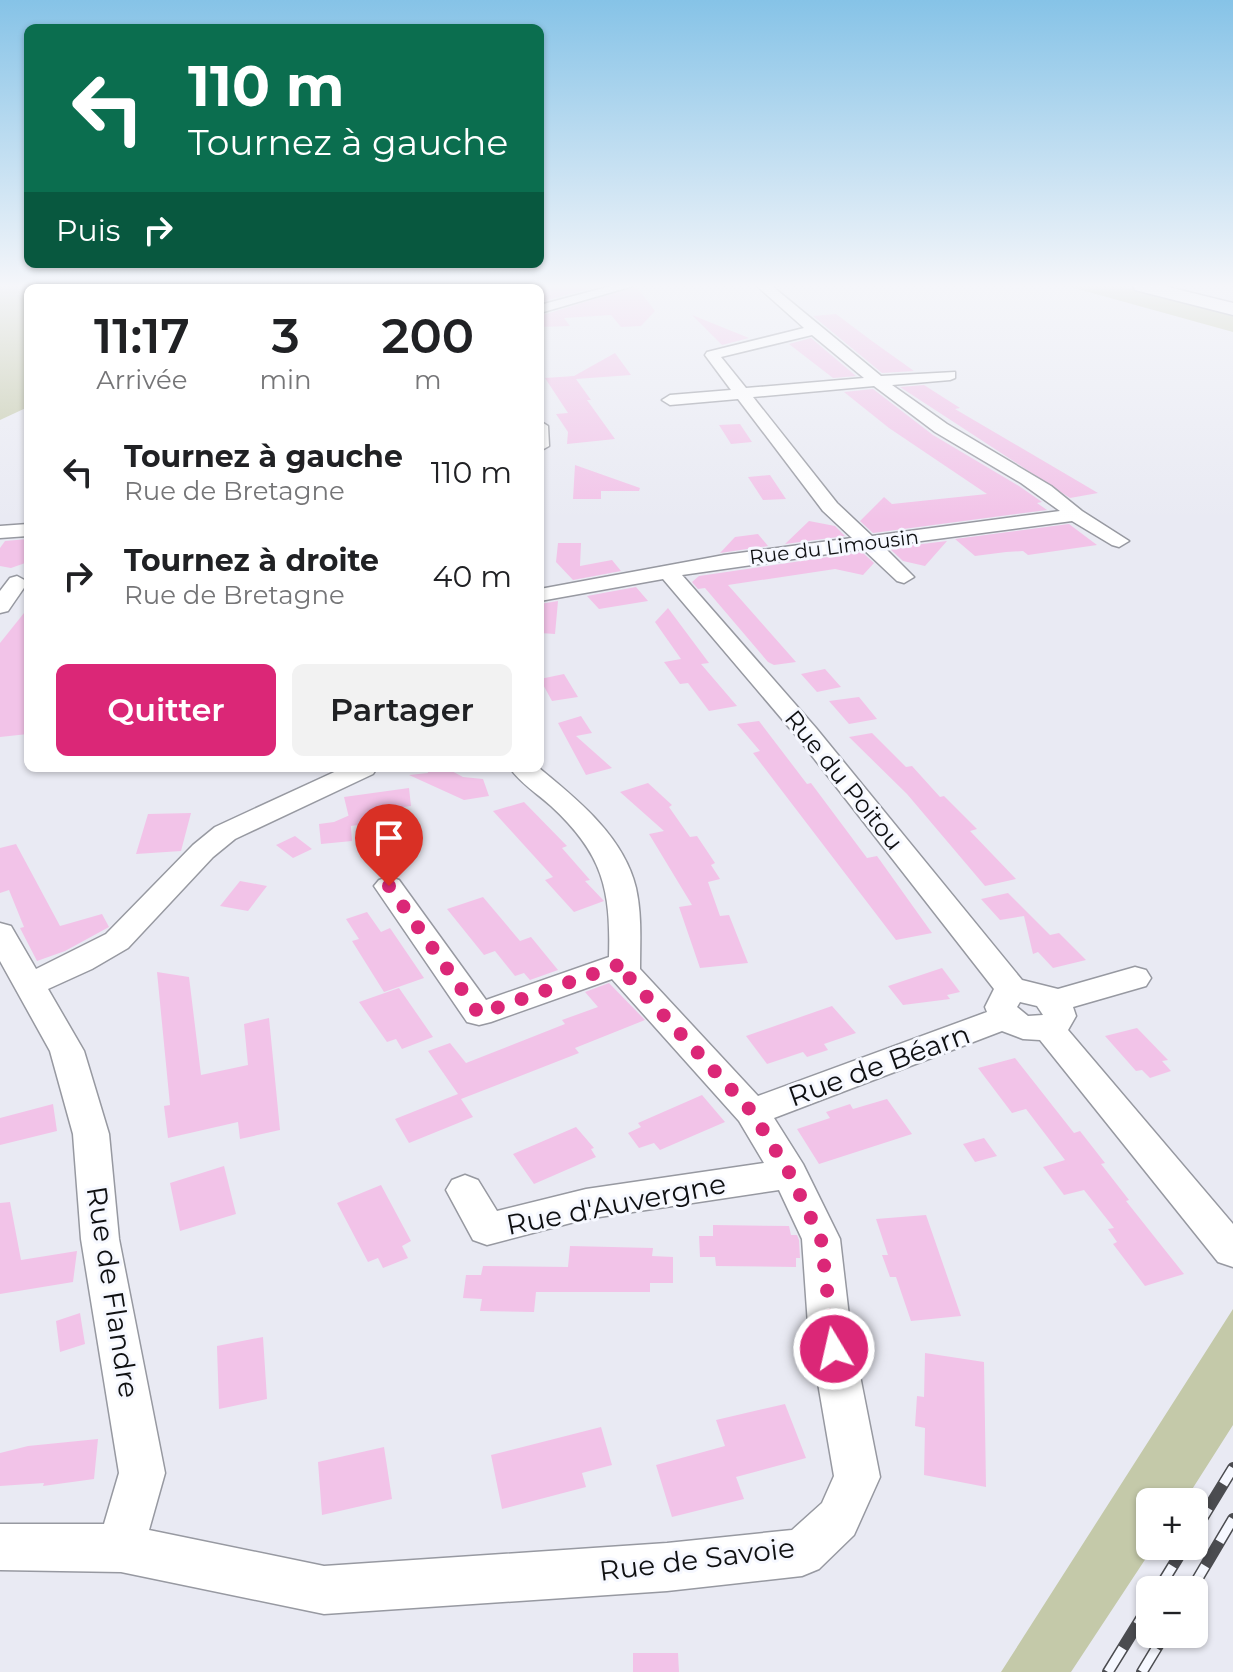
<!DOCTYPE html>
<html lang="fr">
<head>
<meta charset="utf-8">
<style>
  :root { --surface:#fff; --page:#f2f2f2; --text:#202124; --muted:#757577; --accent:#db2777 }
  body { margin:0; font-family:Montserrat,sans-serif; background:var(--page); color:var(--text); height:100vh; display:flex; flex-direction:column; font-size:30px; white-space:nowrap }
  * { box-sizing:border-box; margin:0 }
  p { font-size:26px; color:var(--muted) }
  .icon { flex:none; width:44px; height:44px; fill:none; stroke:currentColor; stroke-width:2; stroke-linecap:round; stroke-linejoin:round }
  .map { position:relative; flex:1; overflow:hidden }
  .drawer { position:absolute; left:24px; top:284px; width:520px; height:488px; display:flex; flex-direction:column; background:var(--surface); border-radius:12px; box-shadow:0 2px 6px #0004 }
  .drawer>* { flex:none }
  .hud { position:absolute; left:24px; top:24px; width:520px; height:244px; border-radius:12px; box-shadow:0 2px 6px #0004; background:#0b6e4f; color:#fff; overflow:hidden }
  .fabs { position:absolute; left:1136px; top:1488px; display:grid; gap:16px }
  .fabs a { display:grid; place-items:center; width:72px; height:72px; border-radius:12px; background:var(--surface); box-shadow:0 2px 6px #0004; font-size:40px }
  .pin { position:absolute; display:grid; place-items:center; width:68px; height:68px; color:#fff; margin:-82px -34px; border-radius:50% 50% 50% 0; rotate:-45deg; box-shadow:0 0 8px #0007 }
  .pin .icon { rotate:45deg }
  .me { position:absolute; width:88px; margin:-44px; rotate:351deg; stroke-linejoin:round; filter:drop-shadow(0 0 6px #0008) }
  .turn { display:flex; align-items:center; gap:28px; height:168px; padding:0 32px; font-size:36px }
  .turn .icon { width:104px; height:104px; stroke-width:2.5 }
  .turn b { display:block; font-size:56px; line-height:68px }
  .then { display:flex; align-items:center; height:76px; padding:0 32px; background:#0003; gap:16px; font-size:30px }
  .eta { display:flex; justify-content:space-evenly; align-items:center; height:136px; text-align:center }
  .eta b { font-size:48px; font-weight:600; line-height:56px }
  .primary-button { display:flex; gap:16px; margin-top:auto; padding:16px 32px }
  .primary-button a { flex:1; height:92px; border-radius:12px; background:var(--accent); color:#fff; font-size:32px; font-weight:600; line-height:92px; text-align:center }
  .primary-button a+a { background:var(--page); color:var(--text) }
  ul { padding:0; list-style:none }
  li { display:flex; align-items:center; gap:24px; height:104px; padding:0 32px }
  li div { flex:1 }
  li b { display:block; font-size:30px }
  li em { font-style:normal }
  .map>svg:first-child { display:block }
  .green { fill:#c4c9a9 }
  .building { fill:#f2c3e8 }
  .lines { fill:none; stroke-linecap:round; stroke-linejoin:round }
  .minor-casing { stroke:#9799a1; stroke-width:3 }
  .highway-casing { stroke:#9799a1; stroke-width:3 }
  .minor { fill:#fff; fill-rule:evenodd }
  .highway { fill:#fff; fill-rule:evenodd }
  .rail-casing { stroke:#4b4c50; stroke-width:12 }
  .rail { stroke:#f6f8ff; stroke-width:9; stroke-dasharray:28; stroke-linecap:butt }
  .route { stroke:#db2777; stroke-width:14; stroke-dasharray:0 25.2 }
  .labels { text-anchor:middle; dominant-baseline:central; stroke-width:6; stroke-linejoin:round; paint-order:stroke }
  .far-street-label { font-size:20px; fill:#0f1012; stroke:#f6f8ff }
  .street-label { font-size:24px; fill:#0f1012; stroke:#f6f8ff }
  .near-street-label { font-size:28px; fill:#0f1012; stroke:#f6f8ff }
</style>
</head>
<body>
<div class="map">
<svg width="1233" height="1672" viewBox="0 0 1233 1672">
  <rect width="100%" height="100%" fill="#e9eaf3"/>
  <path class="green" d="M0,286H170L28,288V407L0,420Z
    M1067,286H1123L1233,315V332Z
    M1233,1309V1425L1184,1502H1150V1546H1154L1071,1672H1001Z"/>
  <path class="building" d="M528,286H600L540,302V288Z
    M636,286L655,311L641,326L621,327L611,315L564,318L570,326L540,327V316Z
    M836,314L872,341L914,371L882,373L813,316Z
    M692,315L749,338L722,345Z
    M811,338L856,376L833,378L789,344Z
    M615,353L631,375L576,379L591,400H587L615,439L567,444L568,432L556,414L568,413L545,378L574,376Z
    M924,385L960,408L955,409L1098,493L1070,498L900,387Z
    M873,389L933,435L1019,486L1042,502L1037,503L1047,510L873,533L860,521L884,497L892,504L987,494L889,428L844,392Z
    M740,424L752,442L731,444L719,425Z
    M575,465L640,488L639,491H601V499H573Z
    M770,475L786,499L763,500L748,477Z
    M809,521L835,526L845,536L785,544Z
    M1069,524L1097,545L1028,555L1023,551L1006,552L975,556L955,539Z
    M758,534L768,546L720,553L735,537Z
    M28,539V562L11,568L0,566V548L5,541Z
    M947,541L925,566L903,561L889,548Z
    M558,543H581L580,566L612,560L621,571L573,580L556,562Z
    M862,552L874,563L863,575L835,569L728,585L796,662L774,665L768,662L705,588L698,589L692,582L699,576Z
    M636,587L648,601L599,609L587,596Z
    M558,601L555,634L540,633V604Z
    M28,608V734L0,737V643Z
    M668,608L709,663L701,664L737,706L709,711L688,683L680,684L664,662L681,659L655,622Z
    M825,669L841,687L817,692L801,674Z
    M564,674L578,697L552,701L540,679Z
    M859,697L877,719L849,724L829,701Z
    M581,716L592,733L576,736L612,768L586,775L558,723Z
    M759,721L807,784L811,783L867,858L877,856L932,933L896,940L753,753L760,751L737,724Z
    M872,733L906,767L912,766L940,797L944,796L977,829L970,831L1016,879L985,886L907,794L849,737Z
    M427,768H446L463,777L483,779L489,796L464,800L409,775L428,773Z
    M648,783L672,805L669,807L690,837L697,836L715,863L711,865L720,879L708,882L720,916L729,915L748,963L700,968L679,907L692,905L649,834L664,831L620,792Z
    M409,788L411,806L380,810L382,821L351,826L344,797Z
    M524,802L567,846L562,848L590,880L585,881L604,901L574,912L545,880L553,877L493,811Z
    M191,813L181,851L136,854L148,814Z
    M350,815L352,841L321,844L319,824L334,822Z
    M295,836L312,849L293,858L276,845Z
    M16,844L60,926L102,914L109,927L65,951L37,961L20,928L24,927L9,890L0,893V848Z
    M240,881L267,886L248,911L220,906Z
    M1008,893L1050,935L1059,933L1086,960L1053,968L1038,952L1033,954L1024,916L1000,920L981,899Z
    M483,897L520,941L531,937L558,970L530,980L524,973L515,976L495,951L484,955L447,909Z
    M367,912L381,932L390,928L424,978L384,992L352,941L359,939L346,919Z
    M942,968L960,992L947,995L950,999L903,1005L888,986Z
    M157,972L189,977L201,1075L248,1065L244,1024L269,1018L280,1130L240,1139L238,1122L168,1138L164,1106L170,1105Z
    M609,983L645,1020L575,1048L579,1053L461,1099L459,1096L473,1117L409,1143L395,1119L458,1094L428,1051L450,1043L466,1063L565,1024L562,1020L598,1007L585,992Z
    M399,988L433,1037L402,1049L396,1039L387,1042L359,1002Z
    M832,1006L856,1033L824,1044L828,1050L807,1057L803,1052L767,1064L746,1036Z
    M1137,1028L1168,1060L1162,1061L1171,1071L1150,1078L1142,1070L1136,1071L1105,1036Z
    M1015,1058L1074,1133L1080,1131L1105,1163L1101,1164L1129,1200L1126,1201L1184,1274L1145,1286L1113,1244L1117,1242L1108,1229L1114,1228L1084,1190L1064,1195L1043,1167L1065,1160L1026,1109L1012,1113L978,1068Z
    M702,1095L725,1122L660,1150L654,1143L639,1148L628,1133L641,1127L638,1123Z
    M887,1099L912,1134L819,1164L797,1129L830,1118L826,1112L850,1104L853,1109Z
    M53,1104L57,1131L0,1145V1118Z
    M576,1127L594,1148L591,1149L596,1157L534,1184L513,1154Z
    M984,1138L997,1156L975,1162L963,1144Z
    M224,1166L236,1214L180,1231L170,1183Z
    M381,1185L411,1241L402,1246L408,1258L383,1268L378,1258L368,1262L337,1203Z
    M10,1202L21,1260L77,1251L73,1282L0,1294V1203Z
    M926,1215L961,1316L911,1321L896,1277H890L882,1255H888L876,1219Z
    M713,1225L789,1226L791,1235H797L799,1240L800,1258H796V1267L716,1266L715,1257H700L699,1236H713Z
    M570,1246L653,1248L652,1256L673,1257V1283H650V1292H536L534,1312L480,1311L482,1299L463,1298L466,1275H481L483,1266L568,1267Z
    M80,1313L85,1344L60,1352L56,1321Z
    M263,1337L267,1399L219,1409L217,1346Z
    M925,1353L984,1362L986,1487L924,1475L925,1428L915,1426L917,1396L924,1397Z
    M785,1404L806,1458L736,1477L744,1499L672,1517L656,1465L725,1446L716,1420Z
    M601,1427L612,1465L582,1473L586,1487L502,1509L491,1455Z
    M98,1439L94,1479L43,1486L44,1483L0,1486V1453L28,1446Z
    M384,1447L392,1499L322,1515L318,1462Z
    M633,1653H678L679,1672H633Z"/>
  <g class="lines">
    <defs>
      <path id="minor" d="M229,286H241L242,288H228Z
        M611,286H633L540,313V305Z
        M757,286H772L881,376L955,372V378L950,380L892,385L947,424L1051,486L1082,511L1129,541L1119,547L1112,545L1072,521L883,546L914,577L904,583L897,581L863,549L682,575L816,728L1022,980L1058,989L1135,967L1146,970L1151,978L1146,986L1073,1007L1076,1016L1068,1030L1233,1224V1267L1218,1262L1040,1040L1023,1039L1002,1031L774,1118L803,1164L840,1239L850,1325L880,1477L854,1535L819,1569L802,1576L667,1591L324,1614L121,1572L0,1570V1524H104L119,1473L81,1239L73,1134L50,1051L0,961V923L11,926L36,969L106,934L193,845L215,827L343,768H377L373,774L235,839L213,857L128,948L92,969L48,989L84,1051L109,1134L119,1239L165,1473L149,1530L324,1566L667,1543L792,1530L822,1503L834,1476L808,1325L802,1239L779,1190L586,1219L487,1245L473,1240L446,1190L452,1180L465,1175L478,1180L497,1211L586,1189L764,1163L739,1121L612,979L491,1022L479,1025L467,1022L374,886L379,880L389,877L399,880L486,1000L609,957C611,889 603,854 551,806C538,794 520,783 510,768H539C578,800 624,837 636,888C642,915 640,943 640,969L758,1096L987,1012L985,1007L994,989L798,738L663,579L540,601V589L724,555L852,538L823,511L738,399L670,405L662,400L670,395L731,390L705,355L707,352L804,328ZM812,335L864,378L746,388L721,357ZM874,386L935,432L1021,483L1060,511L872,536L837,503L753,397ZM1020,1002L1037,1006L1043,1015L1028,1016L1017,1007Z
        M540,421L548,426L549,446L540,451Z
        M28,524V536L0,538V526Z
        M17,576L28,582L8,611L0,613V591L10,578Z"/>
      <path id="highway" d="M1133,286H1164L1233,303V315L1135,290Z"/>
    </defs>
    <use href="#minor" class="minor-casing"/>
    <use href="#highway" class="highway-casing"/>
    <use href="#minor" class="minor"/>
    <use href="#highway" class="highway"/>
    <defs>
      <path id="rail" d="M1194,1532L1233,1468
        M1158,1590L1185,1546
        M1191,1590L1233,1519
        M1108,1672L1150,1604
        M1142,1672L1165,1634"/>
    </defs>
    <use href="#rail" class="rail-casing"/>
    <use href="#rail" class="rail"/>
  </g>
  <linearGradient id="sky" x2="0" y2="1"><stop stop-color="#86c3e7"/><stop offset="0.55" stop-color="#f5f6fa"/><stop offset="1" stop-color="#f5f6fa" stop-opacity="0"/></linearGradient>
  <rect width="1233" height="520" fill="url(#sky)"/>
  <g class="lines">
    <path class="route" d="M389,886L479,1014L624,963V972L752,1112L790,1174L821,1239L834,1349"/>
  </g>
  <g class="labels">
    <g class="far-street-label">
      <text transform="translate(834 547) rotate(-7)">Rue du Limousin</text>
    </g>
    <g class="street-label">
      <text transform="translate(844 780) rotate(51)">Rue du Poitou</text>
    </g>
    <g class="near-street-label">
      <text transform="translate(879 1065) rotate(-20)">Rue de Béarn</text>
      <text transform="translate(616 1204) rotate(-11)">Rue d'Auvergne</text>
      <text transform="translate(113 1292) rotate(81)">Rue de Flandre</text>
      <text transform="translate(697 1559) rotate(-7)">Rue de Savoie</text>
    </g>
  </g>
</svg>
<div class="fabs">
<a>+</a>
<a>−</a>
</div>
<div class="pin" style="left:389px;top:886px;background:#d93025"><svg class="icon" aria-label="arrive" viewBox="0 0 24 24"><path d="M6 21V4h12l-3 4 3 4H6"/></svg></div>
<svg class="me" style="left:834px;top:1349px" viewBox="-20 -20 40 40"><circle r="17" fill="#db2777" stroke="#fff" stroke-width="3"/><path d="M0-11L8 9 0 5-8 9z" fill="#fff"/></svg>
<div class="hud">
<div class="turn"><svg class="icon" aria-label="left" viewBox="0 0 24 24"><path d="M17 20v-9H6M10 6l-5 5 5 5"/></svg><div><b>110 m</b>Tournez à gauche</div></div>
<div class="then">Puis<svg class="icon" aria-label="right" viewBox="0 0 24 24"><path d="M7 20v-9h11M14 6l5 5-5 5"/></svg></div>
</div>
<section class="drawer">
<div class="eta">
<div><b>11:17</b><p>Arrivée</p></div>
<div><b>3</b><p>min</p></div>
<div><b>200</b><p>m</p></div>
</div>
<ul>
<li><svg class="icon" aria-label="left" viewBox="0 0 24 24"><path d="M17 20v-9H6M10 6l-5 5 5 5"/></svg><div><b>Tournez à gauche</b><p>Rue de Bretagne</p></div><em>110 m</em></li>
<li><svg class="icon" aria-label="right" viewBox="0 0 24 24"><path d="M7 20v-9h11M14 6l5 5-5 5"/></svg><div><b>Tournez à droite</b><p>Rue de Bretagne</p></div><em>40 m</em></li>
</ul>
<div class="primary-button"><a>Quitter</a><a>Partager</a></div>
</section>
</div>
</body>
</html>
